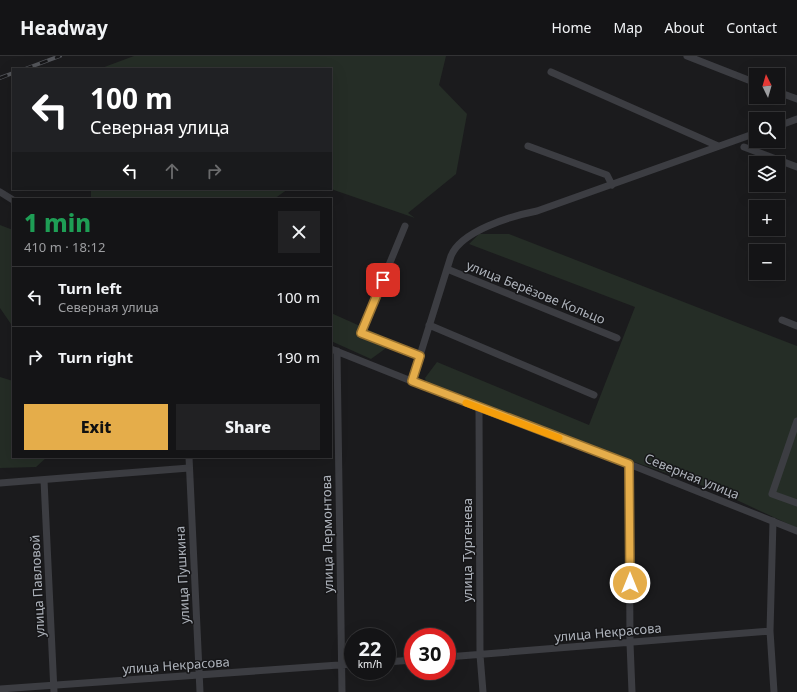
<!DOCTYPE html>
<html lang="en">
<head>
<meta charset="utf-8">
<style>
  :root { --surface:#141416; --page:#212123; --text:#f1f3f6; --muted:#9d9ea1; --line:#333335; --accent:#e5ad4a }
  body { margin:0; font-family:"Noto Sans",sans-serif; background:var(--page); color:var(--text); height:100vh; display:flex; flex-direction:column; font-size:15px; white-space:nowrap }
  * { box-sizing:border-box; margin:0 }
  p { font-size:13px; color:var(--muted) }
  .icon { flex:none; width:22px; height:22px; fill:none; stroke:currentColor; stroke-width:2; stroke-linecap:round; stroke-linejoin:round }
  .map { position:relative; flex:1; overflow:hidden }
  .drawer { position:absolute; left:12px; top:142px; width:320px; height:260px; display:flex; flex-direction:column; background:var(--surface); border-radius:0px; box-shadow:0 4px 16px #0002,0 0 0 1px var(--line) }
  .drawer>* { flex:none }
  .guide { position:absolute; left:12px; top:12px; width:320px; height:122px; border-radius:0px; box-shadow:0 4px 16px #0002,0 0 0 1px var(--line); background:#202124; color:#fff; overflow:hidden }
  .needle { width:26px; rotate:355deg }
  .controls { position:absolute; left:749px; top:12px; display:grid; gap:8px }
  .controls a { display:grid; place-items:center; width:36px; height:36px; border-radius:0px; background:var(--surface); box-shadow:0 4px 16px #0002,0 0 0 1px var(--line); font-size:20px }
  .speed { position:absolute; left:344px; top:572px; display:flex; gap:8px; font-size:20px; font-weight:700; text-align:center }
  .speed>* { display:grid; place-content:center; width:52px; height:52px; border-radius:50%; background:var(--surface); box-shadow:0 4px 16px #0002,0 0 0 1px var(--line); line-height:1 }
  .speed small { font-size:10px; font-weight:400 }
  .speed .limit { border:6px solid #d22; background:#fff; color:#111 }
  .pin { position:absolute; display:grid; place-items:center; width:34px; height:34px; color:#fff; margin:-17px; border-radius:8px; box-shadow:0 2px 6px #0006 }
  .me { position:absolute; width:44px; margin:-22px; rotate:0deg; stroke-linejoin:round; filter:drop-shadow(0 0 3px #0008) }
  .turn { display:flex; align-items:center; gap:14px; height:84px; padding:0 12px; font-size:18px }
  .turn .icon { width:52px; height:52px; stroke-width:2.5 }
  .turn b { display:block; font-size:28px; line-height:34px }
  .lanes { display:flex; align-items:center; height:38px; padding:0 12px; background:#0003; justify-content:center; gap:20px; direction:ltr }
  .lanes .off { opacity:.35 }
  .round { display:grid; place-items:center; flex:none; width:42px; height:42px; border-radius:0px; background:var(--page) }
  .summary { display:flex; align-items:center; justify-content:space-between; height:68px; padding:0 12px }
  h1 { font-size:24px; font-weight:800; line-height:30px; color:#1e9e55 }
  .primary-button { display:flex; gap:8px; margin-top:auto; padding:8px 12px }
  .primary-button a { flex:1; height:46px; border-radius:0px; background:var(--accent); color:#111; font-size:16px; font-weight:800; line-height:46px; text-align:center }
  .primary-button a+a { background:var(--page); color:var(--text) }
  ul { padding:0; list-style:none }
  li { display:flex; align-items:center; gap:12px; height:60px; padding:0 12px; border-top:1px solid var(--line) }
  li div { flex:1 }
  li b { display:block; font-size:15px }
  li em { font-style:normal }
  header { display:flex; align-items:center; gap:24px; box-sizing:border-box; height:56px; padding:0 20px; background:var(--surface); border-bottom:1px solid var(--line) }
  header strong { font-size:19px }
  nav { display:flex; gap:22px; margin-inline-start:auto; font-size:14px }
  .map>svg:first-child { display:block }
  .green { fill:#252d26 }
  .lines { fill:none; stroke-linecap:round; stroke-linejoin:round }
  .street { stroke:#3c3d42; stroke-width:7 }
  .rail-casing { stroke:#53555a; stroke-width:4 }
  .rail { stroke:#161618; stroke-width:2.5; stroke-dasharray:8; stroke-linecap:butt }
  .route-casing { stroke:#957030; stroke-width:10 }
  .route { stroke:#e5ad4a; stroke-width:7 }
  .slow { stroke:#f59e0b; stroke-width:7 }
  .labels { text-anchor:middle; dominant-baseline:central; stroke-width:3; stroke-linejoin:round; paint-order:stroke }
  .street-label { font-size:13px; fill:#aeb3bb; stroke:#161618 }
</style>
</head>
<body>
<header>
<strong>Headway</strong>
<nav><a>Home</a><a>Map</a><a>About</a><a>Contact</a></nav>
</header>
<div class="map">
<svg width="797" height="636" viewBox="0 0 797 636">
  <rect width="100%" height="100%" fill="#1b1b1d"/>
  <path class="green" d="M134,0H446L439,29L467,58L456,118L408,157L415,162L331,133V13H99Z
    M91,133H288L274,143H91Z
    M0,169L13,174V271L0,252Z
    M479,178H509L797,290V472L715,434L479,352L427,329L425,322L437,306L589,369L635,251L469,188Z
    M331,257L378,278L393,287L371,303L331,285Z
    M0,321L13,325V401H47L36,411L0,412Z"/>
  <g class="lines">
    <path class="street" d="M687,0L756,27
      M551,16L718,90
      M778,36L797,43
      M778,70L797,63
      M528,90L607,119L612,129
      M744,91L797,111
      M0,136L13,144
      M405,170L361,277L420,300
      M447,213L617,282
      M782,264L797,270
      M429,269L594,339
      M331,293L479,352L629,408L797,475
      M337,295L342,636
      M412,325L451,200C461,175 511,160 537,155L756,77
      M479,352L480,599L483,636
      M797,365L772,438L797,447
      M189,401L200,636
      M629,408L630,587L632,636
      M44,424L54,636
      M0,427L189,412
      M773,465L770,575L774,636
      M447,601L770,575
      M387,606L413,604
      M0,633L353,608"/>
    <defs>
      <path id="rail" d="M25,13L60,0
        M0,22L13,17"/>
    </defs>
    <use href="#rail" class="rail-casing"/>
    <use href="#rail" class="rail"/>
  </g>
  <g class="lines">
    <defs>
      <path id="route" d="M383,224L361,277L420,300L412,325L629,408L630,527"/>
    </defs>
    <use href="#route" class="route-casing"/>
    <use href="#route" class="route"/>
    <path class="slow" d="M466,347L559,382"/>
  </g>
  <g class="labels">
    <g class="street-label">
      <text transform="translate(536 236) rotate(22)">улица Берёзове Кольцо</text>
      <text transform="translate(692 420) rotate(22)">Северная улица</text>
      <text transform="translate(327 478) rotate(-91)">улица Лермонтова</text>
      <text transform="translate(467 494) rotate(-90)">улица Тургенева</text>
      <text transform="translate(182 519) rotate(-93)">улица Пушкина</text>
      <text transform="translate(37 530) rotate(-93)">улица Павловой</text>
      <text transform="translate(608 576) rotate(-5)">улица Некрасова</text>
      <text transform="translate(176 609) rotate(-4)">улица Некрасова</text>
    </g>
  </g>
</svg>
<div class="controls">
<a><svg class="needle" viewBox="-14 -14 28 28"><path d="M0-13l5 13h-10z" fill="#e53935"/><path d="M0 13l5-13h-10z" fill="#9d9ea1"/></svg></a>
<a><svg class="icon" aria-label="search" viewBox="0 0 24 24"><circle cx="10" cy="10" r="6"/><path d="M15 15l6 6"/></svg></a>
<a><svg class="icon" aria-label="layers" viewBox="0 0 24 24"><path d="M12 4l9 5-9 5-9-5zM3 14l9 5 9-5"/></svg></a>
<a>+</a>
<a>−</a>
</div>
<div class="speed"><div>22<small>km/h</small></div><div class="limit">30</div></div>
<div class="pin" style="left:383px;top:224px;background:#d93025"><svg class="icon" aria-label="arrive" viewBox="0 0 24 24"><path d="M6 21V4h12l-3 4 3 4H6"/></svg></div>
<svg class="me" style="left:630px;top:527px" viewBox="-20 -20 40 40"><circle r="17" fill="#e5ad4a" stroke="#fff" stroke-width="3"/><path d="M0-11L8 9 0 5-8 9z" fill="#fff"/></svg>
<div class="guide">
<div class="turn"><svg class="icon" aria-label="left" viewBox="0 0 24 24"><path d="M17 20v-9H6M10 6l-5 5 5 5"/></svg><div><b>100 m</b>Северная улица</div></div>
<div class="lanes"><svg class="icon" aria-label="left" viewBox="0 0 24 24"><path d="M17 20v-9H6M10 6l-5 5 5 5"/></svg><svg class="icon off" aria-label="ahead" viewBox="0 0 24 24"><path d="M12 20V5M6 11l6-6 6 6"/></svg><svg class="icon off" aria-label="right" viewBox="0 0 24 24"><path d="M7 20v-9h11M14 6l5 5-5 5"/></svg></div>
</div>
<section class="drawer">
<div class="summary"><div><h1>1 min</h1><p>410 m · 18:12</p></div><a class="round"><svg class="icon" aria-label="close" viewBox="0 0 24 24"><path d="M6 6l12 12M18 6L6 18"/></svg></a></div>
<ul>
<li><svg class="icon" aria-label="left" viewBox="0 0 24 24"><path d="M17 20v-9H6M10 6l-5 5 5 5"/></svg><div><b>Turn left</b><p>Северная улица</p></div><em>100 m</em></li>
<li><svg class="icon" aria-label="right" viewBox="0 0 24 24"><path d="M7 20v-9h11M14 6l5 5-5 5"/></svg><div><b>Turn right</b></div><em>190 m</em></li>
</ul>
<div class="primary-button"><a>Exit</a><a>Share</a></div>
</section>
</div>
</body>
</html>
